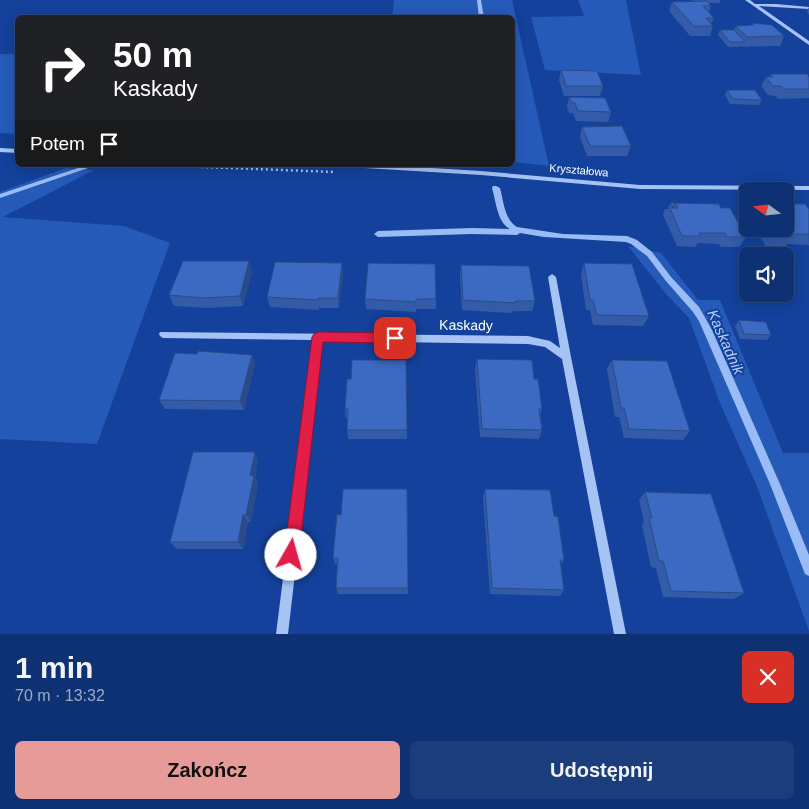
<!DOCTYPE html>
<html lang="pl">
<head>
<meta charset="utf-8">
<style>
  :root { --surface:#0e3174; --page:#1c3d7c; --text:#f1f3f6; --muted:#9ba9c5; --line:#2e4c86; --accent:#e69b98 }
  body { margin:0; font-family:Arial,sans-serif; background:var(--page); color:var(--text); height:100vh; display:flex; flex-direction:column; font-size:19px; white-space:nowrap }
  * { box-sizing:border-box; margin:0 }
  p { font-size:16px; color:var(--muted) }
  .icon { flex:none; width:28px; height:28px; fill:none; stroke:currentColor; stroke-width:2; stroke-linecap:round; stroke-linejoin:round }
  .map { position:relative; height:634px; overflow:hidden }
  .details { display:flex; flex-direction:column; background:var(--surface); flex:1 }
  .details>* { flex:none }
  .banner { position:absolute; left:15px; top:15px; width:500px; height:152px; border-radius:8px; box-shadow:0 2px 12px #0003,0 0 0 1px var(--line); background:#202124; color:#fff; overflow:hidden }
  .needle { width:32px; rotate:285deg }
  .controls { position:absolute; left:739px; top:182px; display:grid; gap:10px }
  .controls a { display:grid; place-items:center; width:55px; height:55px; border-radius:8px; background:var(--surface); box-shadow:0 2px 12px #0003,0 0 0 1px var(--line); font-size:25px }
  .pin { position:absolute; display:grid; place-items:center; width:42px; height:42px; color:#fff; margin:-21px; border-radius:10px; box-shadow:0 2px 8px #0006 }
  .me { position:absolute; width:55px; margin:-28px; rotate:7deg; stroke-linejoin:round; filter:drop-shadow(0 0 4px #0008) }
  .turn { display:flex; align-items:center; gap:18px; height:105px; padding:0 15px; font-size:22px }
  .turn .icon { width:65px; height:65px; stroke-width:2.5 }
  .turn b { display:block; font-size:35px; line-height:42px }
  .then { display:flex; align-items:center; height:48px; padding:0 15px; background:#0003; gap:10px; font-size:19px }
  .round { display:grid; place-items:center; flex:none; width:52px; height:52px; border-radius:8px; background:var(--page) }
  .headline { display:flex; align-items:center; justify-content:space-between; height:85px; padding:0 15px }
  h1 { font-size:30px; font-weight:600; line-height:38px }
  .action { display:flex; gap:10px; margin-top:auto; padding:10px 15px }
  .action a { flex:1; height:58px; border-radius:8px; background:var(--accent); color:#111; font-size:20px; font-weight:600; line-height:58px; text-align:center }
  .action a+a { background:var(--page); color:var(--text) }
  .map>svg:first-child { display:block }
  .green { fill:#265ab9 }
  .lines { fill:none; stroke-linecap:round; stroke-linejoin:round }
  .stream { fill:#99bcf6; fill-rule:evenodd }
  .path { stroke:#a7c2f4; stroke-width:2.5; stroke-dasharray:2 3; stroke-linecap:butt }
  .minor { fill:#a7c2f4; fill-rule:evenodd }
  .wall { fill:#345ba7 }
  .shaded-wall { fill:#2a4a88 }
  .building { fill:#3c6ac2; stroke:#2a4a88 }
  .route { fill:#e11d48; stroke:#92132f }
  .labels { text-anchor:middle; dominant-baseline:central; stroke-width:4; stroke-linejoin:round; paint-order:stroke }
  .far-street-label { font-size:11px; fill:#fff; stroke:#13419b }
  .street-label { font-size:14px; fill:#fff; stroke:#13419b }
  .water-label { font-size:15px; font-style:italic; fill:#b4cdfa; stroke:#13419b }
</style>
</head>
<body>
<div class="map">
<svg width="809" height="634" viewBox="0 0 809 634">
  <rect width="100%" height="100%" fill="#13419b"/>
  <path class="green" d="M394,0H512L549,166L513,162L512,18L392,17Z
    M578,0H626L641,75L545,70L531,17L584,16Z
    M0,54H17V134L0,133Z
    M66,168L94,170L3,217L124,226L170,243L97,444L0,439V192Z
    M628,246L661,253L698,300H720L783,453H809V631L758,489L720,403L689,318L666,294Z"/>
  <g class="lines">
    <path class="stream" d="M477,0H481L484,18H479Z
      M87,165H97L0,198V194Z
      M493,186H496L500,188C504,202 504,219 517,227L563,234L627,236L637,240L652,252L671,277L699,307L712,330L780,484L809,555V576L805,574L770,484L699,321L693,312L666,281L647,256L631,244L626,242L544,237L520,233L517,235L472,234L378,237L374,234L378,231L472,228L510,229C497,222 496,201 492,188Z"/>
    <path class="path" d="M151,165L335,172"/>
    <path class="minor" d="M745,0H750L755,4H776L809,7V9L759,6L809,41V45Z
      M0,148L18,149V153L0,152Z
      M345,165H382L481,171L640,185L809,186V190L640,189L481,175L348,167Z
      M552,274L556,277L571,357L626,634H614L562,359L545,347L528,344L322,341L288,634H276L313,340L163,338L160,336L159,334L160,332L528,336L550,341L560,348L548,277Z"/>
  </g>
  <path class="wall" d="M692,0H721L719,3H709L711,6L709,12L714,18L711,24L713,26L710,36H690L669,11L672,2H693Z
    M809,7V15L807,11Z
    M752,23L784,36L780,46L728,47L718,35L720,30H734L736,26L751,25Z
    M561,70L603,86L600,96H564L559,80Z
    M771,74L809,77V98L778,99L775,96L768,95L761,86L766,77H769Z
    M727,90L762,100L759,105L730,104L725,95Z
    M569,97L611,112L608,122L576,121L573,113H569L567,107Z
    M582,127L631,146L627,156H587L580,137Z
    M671,203L721,208L746,237L739,247H721L719,244L697,243L696,247L677,246L663,215L665,209H669L668,208Z
    M808,209L809,246L808,245L787,244L785,247H766L756,229H785Z
    M342,263L343,273L339,308H319V310L270,307L267,297Z
    M584,263L649,316L643,326L593,325L590,310H586L581,274Z
    M461,265L535,301L532,311H513L512,313L462,310L460,275Z
    M252,272L243,306L207,308L174,306L169,295Z
    M365,299H436V309H416V312L366,309Z
    M739,320L771,335L767,340L740,339L735,326Z
    M252,355L255,364L244,410L165,409L159,400Z
    M477,359L534,379L542,409L540,416L542,430L539,439L480,437L475,369Z
    M406,360L407,439H348L347,430L348,418H346L345,409L351,379Z
    M612,360L690,431L683,440L624,438L619,417H615L607,369Z
    M258,460L255,478L258,484L251,522H248L243,549H177L170,542Z
    M407,489L408,594H338L336,588L337,564H335L333,558L341,515Z
    M485,489L554,516L564,560L561,565L564,590L560,596L490,594L483,497Z
    M645,492L744,593L734,599L663,597L656,568L651,567L642,525L644,522L639,500Z"/>
  <path class="shaded-wall" d="M249,261L252,272L243,306L240,296Z
    M342,263L343,273L339,308L338,298Z
    M252,355L255,364L244,410L240,401Z
    M255,452L258,460L255,478L258,484L251,522L246,515L250,475Z
    M243,515L248,522L243,549L238,542Z"/>
  <path class="building" d="M707,1L711,6H703L714,18H706L713,26H694L672,2Z
    M752,23L772,25L784,36L747,37L736,26L754,25Z
    M720,30H734L745,42H730Z
    M561,70L597,71L603,86H566Z
    M771,74H807L809,77V89H784L781,86H773L766,77H773Z
    M727,90H755L762,100L733,99Z
    M569,97L605,98L611,112L578,111L575,103H572Z
    M622,126L631,146H590L582,127Z
    M671,203H681H675L673,208Z
    M675,203L719,204L721,208H730L746,237H727L725,233H699L701,236H682L670,208H678Z
    M785,204H805L809,209V234H790L792,237H773L768,229H785Z
    M183,261H249L240,296L203,298L169,295Z
    M275,262L342,263L338,298H318L317,300L267,297Z
    M368,263L435,264L436,299H416V302L365,299Z
    M584,263L632,264L649,316L597,315L593,300H590Z
    M461,265L529,266L535,301H515V303L463,300Z
    M739,320L766,322L771,335L744,334Z
    M198,351L252,355L240,401L159,400L175,353L197,354Z
    M477,359L532,360L534,379H538L542,409H539L542,430L482,429Z
    M352,360H406L407,430H347L348,409H345L347,379H351Z
    M612,360L667,361L690,431L629,429L624,408H621Z
    M193,452H255L250,475L254,476L246,515H243L238,542H170Z
    M343,489H407L408,588H336L338,558H333L337,514L341,515Z
    M485,489L550,490L554,516L558,517L564,560H560L564,590L492,588Z
    M645,492L711,494L744,593L671,591L663,561H659L649,518H652Z"/>
  <path class="route" d="M318,332L395,333L399,335L400,338L399,341L395,343L323,342L299,555L297,560L291,562L286,560L284,555L312,337L314,334Z"/>
  <g class="labels">
    <g class="far-street-label">
      <text transform="translate(579 170) rotate(5)">Kryształowa</text>
    </g>
    <g class="street-label">
      <text transform="translate(466 325) rotate(1)">Kaskady</text>
    </g>
    <g class="water-label">
      <text transform="translate(726 342) rotate(66)">Kaskadnik</text>
    </g>
  </g>
</svg>
<div class="controls">
<a><svg class="needle" viewBox="-14 -14 28 28"><path d="M0-13l5 13h-10z" fill="#e53935"/><path d="M0 13l5-13h-10z" fill="#9ba9c5"/></svg></a>
<a><svg class="icon" aria-label="sound" viewBox="0 0 24 24"><path d="M4 9h4l5-4v14l-5-4H4zM17 9q2 3 0 6"/></svg></a>
</div>
<div class="pin" style="left:395px;top:338px;background:#d93025"><svg class="icon" aria-label="arrive" viewBox="0 0 24 24"><path d="M6 21V4h12l-3 4 3 4H6"/></svg></div>
<svg class="me" style="left:291px;top:555px" viewBox="-20 -20 40 40"><circle r="19" fill="#fff"/><path d="M0-13L10 11 0 6-10 11z" fill="#e11d48"/></svg>
<div class="banner">
<div class="turn"><svg class="icon" aria-label="right" viewBox="0 0 24 24"><path d="M7 20v-9h11M14 6l5 5-5 5"/></svg><div><b>50 m</b>Kaskady</div></div>
<div class="then">Potem<svg class="icon" aria-label="arrive" viewBox="0 0 24 24"><path d="M6 21V4h12l-3 4 3 4H6"/></svg></div>
</div>
</div>
<section class="details">
<div class="headline"><div><h1>1 min</h1><p>70 m · 13:32</p></div><a class="round" style="background:#d93025;color:#fff"><svg class="icon" aria-label="close" viewBox="0 0 24 24"><path d="M6 6l12 12M18 6L6 18"/></svg></a></div>
<div class="action"><a>Zakończ</a><a>Udostępnij</a></div>
</section>
</body>
</html>
